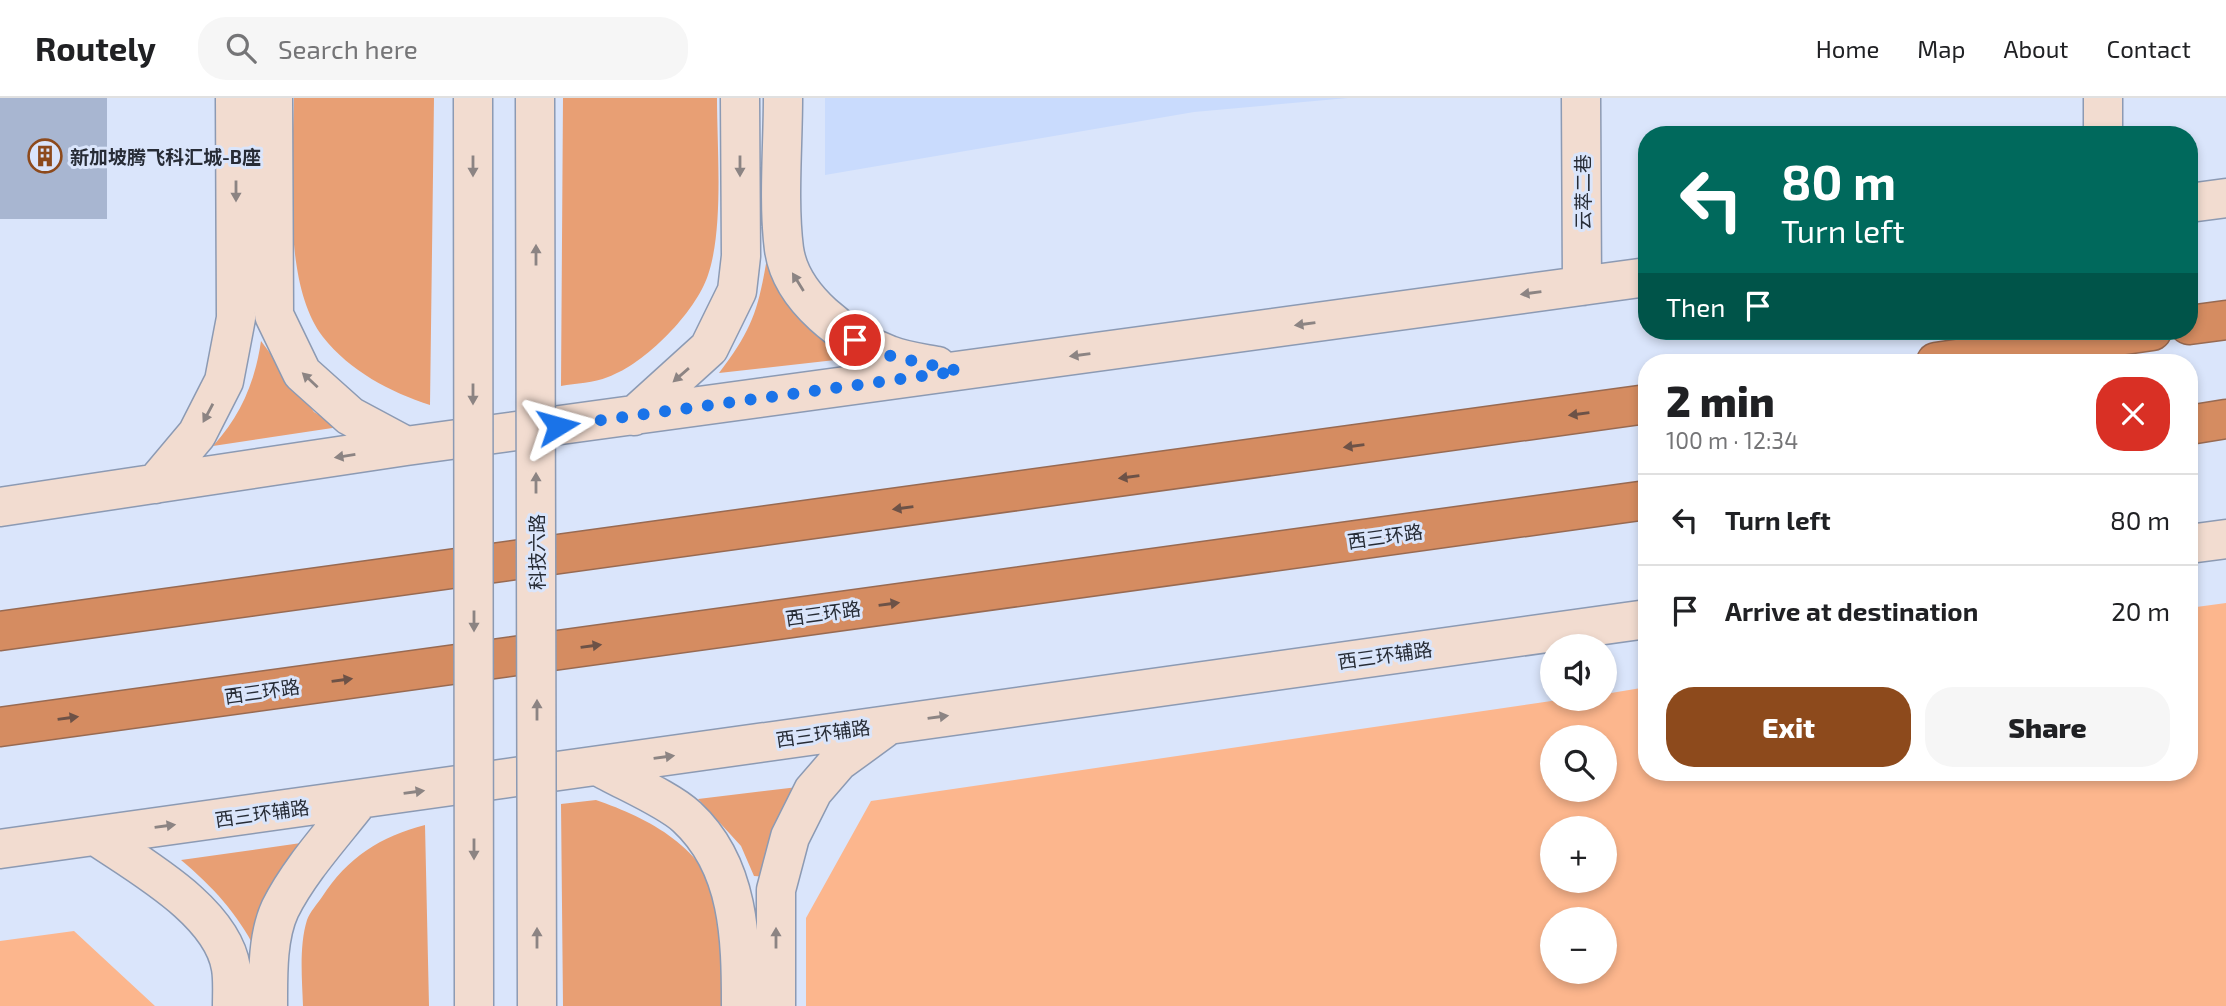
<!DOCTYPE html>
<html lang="en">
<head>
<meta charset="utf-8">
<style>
  :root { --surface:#fff; --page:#f6f6f6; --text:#202124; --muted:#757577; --line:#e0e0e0; --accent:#8d4a1c }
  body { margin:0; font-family:"Exo 2","Noto Sans SC",sans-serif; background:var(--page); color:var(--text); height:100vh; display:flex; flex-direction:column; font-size:26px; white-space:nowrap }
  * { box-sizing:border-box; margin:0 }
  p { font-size:23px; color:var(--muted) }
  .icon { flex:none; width:38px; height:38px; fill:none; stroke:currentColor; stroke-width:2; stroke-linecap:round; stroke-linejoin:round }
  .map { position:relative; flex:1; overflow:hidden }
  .drawer { position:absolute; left:1638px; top:256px; width:560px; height:427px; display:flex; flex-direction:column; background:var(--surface); border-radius:28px; box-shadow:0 4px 10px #0003 }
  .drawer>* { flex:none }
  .hud { position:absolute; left:1638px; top:28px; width:560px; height:214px; border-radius:28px; box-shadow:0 4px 10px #0003; background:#00695c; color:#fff; overflow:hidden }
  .buttons { position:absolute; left:1540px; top:536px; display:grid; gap:14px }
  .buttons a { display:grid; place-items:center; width:77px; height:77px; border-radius:50%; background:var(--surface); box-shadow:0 4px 10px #0003; font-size:35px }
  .pin { position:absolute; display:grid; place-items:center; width:60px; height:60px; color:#fff; margin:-30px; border:4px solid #fff; border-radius:50%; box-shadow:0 2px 7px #0007 }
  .me { position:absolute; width:77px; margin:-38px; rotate:82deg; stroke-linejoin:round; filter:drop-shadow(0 0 5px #0008) }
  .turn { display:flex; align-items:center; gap:24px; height:147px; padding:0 28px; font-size:32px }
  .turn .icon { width:91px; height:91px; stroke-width:2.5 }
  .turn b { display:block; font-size:49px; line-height:60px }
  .then { display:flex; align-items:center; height:66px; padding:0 28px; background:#0003; gap:14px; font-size:26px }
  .round { display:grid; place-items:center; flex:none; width:74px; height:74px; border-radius:28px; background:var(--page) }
  .overview { display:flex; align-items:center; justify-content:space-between; height:119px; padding:0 28px }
  h1 { font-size:42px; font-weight:800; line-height:52px }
  .button { display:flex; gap:14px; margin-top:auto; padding:14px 28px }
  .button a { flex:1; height:80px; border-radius:28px; background:var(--accent); color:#fff; font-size:28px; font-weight:800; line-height:80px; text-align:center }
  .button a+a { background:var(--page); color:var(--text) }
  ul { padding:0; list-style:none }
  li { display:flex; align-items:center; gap:21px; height:91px; padding:0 28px; border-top:2px solid var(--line) }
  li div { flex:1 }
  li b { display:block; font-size:26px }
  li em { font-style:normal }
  header { display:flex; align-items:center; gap:42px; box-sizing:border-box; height:98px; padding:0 35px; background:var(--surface); border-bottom:2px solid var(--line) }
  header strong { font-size:33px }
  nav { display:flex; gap:38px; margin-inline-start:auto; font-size:24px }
  .search { width:490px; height:63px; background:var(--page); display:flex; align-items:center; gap:18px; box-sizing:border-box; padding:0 24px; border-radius:28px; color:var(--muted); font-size:26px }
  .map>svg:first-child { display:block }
  .built { fill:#c9dbfd }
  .green { fill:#fcb68d; fill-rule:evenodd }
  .forest { fill:#e89f74 }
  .building { fill:#a8b6d1 }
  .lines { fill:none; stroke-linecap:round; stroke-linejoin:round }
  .secondary-casing { stroke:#8c9ab3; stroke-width:41 }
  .highway-casing { stroke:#986a52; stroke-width:41 }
  .secondary { stroke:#f2dcd0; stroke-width:38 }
  .highway { stroke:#d58c61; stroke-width:38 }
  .secondary-bridge-casing { stroke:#8c9ab3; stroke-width:41; stroke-linecap:butt }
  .secondary-bridge { stroke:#f2dcd0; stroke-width:38 }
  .oneway { fill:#8c8483 }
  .oneway2 { fill:#6d5247 }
  .route { stroke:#1a73e8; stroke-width:12; stroke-dasharray:0 21.6 }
  .labels { text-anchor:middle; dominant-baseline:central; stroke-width:6; stroke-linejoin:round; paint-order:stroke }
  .poi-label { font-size:19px; font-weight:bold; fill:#272c36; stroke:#dae5fb; text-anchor:start }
  .street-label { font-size:19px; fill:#272c36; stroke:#dae5fb }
</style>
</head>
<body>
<header>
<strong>Routely</strong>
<div class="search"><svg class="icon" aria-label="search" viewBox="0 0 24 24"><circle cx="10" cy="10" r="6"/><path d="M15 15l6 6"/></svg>Search here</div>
<nav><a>Home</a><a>Map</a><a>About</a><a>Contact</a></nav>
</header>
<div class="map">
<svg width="2226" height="908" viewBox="0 0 2226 908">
  <rect width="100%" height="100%" fill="#dae5fb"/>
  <path class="built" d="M825,0H1348L1194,14L825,77Z"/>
  <path class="green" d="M2226,505V908H806V820L871,703L1572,600H1605V596L1647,589V674H2189V510ZM1552,639H1605V691H1552ZM1552,730H1605V782H1552ZM1552,821H1605V873H1552Z
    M74,833L155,908H0V843Z"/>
  <path class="forest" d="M294,0H434L430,307C390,294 350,273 323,239C281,185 293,66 294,0Z
    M563,0H717C717,51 724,130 708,177C696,214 645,266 608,279C594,285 576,285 561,288Z
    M767,160L819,235L844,261L719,275C752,232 758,213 767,160Z
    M261,243L314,314L339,329L213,348C241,317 255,284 261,243Z
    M798,689L766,779L754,778L741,748L698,701Z
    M596,702C648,720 708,750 720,811C727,842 725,877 727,908H563L561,706Z
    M425,727L429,908H303C302,880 299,848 307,822C310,814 317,806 322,799C347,760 381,738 425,727Z
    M301,745C273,781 266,807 256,852C237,815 213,789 181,762Z"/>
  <path class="building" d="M0,0H107V121H0Z"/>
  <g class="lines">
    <defs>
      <path id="secondary" d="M273,0L274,217L302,275L350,318L406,348
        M783,0C783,47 778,105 784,151C791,201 846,241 889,257C904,263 921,265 937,268
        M1581,0L1582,188
        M2103,0V37
        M2189,105L2226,100
        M634,318L709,250L737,193L741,158L740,0
        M155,386L197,336L224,283L236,220L235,0
        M0,409L406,348L1647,179
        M2189,446L2226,441
        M598,668C622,682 668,701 687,719C740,768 741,841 741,908
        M96,738C140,768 222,813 231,870C233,882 232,896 232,908
        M0,751L1647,521
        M268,908C268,878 267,839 280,811C300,771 333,736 360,701
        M776,908V792L790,739L813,693L838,664L886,629"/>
      <path id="highway" d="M2189,227L2226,222
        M1936,264L2152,233
        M2189,327L2226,321
        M0,533L1647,306
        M0,629L1647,402"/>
    </defs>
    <use href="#secondary" class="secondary-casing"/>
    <use href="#highway" class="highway-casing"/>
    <use href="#secondary" class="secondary"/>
    <use href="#highway" class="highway"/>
    <defs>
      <path id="secondary-bridge" d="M473,0L474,908
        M535,0L537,908"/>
    </defs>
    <use href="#secondary-bridge" class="secondary-bridge-casing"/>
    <use href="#secondary-bridge" class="secondary-bridge"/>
  </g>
  <defs><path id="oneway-solid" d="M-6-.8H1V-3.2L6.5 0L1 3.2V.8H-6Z" transform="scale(1.75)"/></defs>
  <g class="oneway">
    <use href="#oneway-solid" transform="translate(473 68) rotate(90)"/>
    <use href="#oneway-solid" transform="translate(740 68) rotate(90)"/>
    <use href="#oneway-solid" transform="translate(236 93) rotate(90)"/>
    <use href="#oneway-solid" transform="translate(536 157) rotate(-90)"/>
    <use href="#oneway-solid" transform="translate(798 184) rotate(-122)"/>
    <use href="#oneway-solid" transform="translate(1531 195) rotate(172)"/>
    <use href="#oneway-solid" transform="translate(1305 226) rotate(172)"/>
    <use href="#oneway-solid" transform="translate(1080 257) rotate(172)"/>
    <use href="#oneway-solid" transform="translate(681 277) rotate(139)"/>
    <use href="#oneway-solid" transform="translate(310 282) rotate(-137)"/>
    <use href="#oneway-solid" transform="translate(473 296) rotate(90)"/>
    <use href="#oneway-solid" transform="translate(208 315) rotate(118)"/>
    <use href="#oneway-solid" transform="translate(345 358) rotate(171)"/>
    <use href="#oneway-solid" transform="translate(536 385) rotate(-90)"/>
    <use href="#oneway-solid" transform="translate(474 523) rotate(90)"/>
    <use href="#oneway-solid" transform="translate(537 612) rotate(-90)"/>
    <use href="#oneway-solid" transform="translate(938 619) rotate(-8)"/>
    <use href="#oneway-solid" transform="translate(664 659) rotate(-8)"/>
    <use href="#oneway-solid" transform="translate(414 694) rotate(-8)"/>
    <use href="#oneway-solid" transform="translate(165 728) rotate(-8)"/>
    <use href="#oneway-solid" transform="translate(474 751) rotate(90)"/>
    <use href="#oneway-solid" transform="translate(537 840) rotate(-90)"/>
    <use href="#oneway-solid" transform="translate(776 840) rotate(-90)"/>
  </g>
  <g class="oneway2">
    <use href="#oneway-solid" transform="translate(1579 316) rotate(172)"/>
    <use href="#oneway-solid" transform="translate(1354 348) rotate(172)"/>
    <use href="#oneway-solid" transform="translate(1129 379) rotate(172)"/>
    <use href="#oneway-solid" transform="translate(903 410) rotate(172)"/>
    <use href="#oneway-solid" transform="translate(889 506) rotate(-8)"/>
    <use href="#oneway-solid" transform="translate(591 548) rotate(-8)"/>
    <use href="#oneway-solid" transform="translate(342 582) rotate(-8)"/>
    <use href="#oneway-solid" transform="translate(68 620) rotate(-8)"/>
  </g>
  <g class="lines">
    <path class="route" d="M558,328L959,273L891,258L855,242"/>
  </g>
  <defs>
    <symbol id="building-ring" viewBox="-11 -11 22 22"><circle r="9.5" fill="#dae5fb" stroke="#8d4a1c" stroke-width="1.5"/><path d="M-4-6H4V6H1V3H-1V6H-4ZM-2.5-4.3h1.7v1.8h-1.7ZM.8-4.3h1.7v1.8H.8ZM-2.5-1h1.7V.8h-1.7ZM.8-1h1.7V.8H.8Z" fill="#8d4a1c"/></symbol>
  </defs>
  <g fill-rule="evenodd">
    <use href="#building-ring" x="26" y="39" width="38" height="38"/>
  </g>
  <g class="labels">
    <g class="poi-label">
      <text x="70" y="58">新加坡腾飞科汇城-B座</text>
    </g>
    <g class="street-label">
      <text transform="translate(1582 94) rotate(-90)">云萃二巷</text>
      <text transform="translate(1385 438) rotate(-8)">西三环路</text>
      <text transform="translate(536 454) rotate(-90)">科技六路</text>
      <text transform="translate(823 515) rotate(-8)">西三环路</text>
      <text transform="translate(1385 557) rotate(-8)">西三环辅路</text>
      <text transform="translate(262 593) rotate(-8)">西三环路</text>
      <text transform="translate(823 635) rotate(-8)">西三环辅路</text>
      <text transform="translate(262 715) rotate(-8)">西三环辅路</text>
    </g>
  </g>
</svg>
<div class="buttons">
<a><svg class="icon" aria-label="sound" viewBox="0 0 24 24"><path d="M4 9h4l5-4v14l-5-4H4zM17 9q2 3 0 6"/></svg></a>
<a><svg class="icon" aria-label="search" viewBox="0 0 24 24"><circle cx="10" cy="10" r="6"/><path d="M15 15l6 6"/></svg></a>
<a>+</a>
<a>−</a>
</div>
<div class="pin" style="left:855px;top:242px;background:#d93025"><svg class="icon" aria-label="arrive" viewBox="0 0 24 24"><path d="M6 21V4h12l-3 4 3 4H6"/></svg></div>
<svg class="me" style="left:558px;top:328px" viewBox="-20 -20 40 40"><path d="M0-17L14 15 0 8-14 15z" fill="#1a73e8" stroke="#fff" stroke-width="4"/></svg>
<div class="hud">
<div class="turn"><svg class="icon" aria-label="left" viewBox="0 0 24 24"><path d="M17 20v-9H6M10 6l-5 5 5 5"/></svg><div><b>80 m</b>Turn left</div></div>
<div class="then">Then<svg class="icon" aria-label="arrive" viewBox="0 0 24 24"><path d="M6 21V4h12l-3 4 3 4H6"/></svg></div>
</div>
<section class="drawer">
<div class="overview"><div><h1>2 min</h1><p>100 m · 12:34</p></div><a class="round" style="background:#d93025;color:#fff"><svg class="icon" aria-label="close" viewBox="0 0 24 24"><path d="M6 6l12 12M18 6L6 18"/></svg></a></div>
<ul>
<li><svg class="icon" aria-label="left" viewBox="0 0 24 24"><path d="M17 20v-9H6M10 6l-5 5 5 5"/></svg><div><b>Turn left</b></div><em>80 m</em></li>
<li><svg class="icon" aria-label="arrive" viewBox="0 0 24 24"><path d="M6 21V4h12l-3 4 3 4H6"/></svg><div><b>Arrive at destination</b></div><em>20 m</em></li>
</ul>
<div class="button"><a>Exit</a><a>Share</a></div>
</section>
</div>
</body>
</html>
